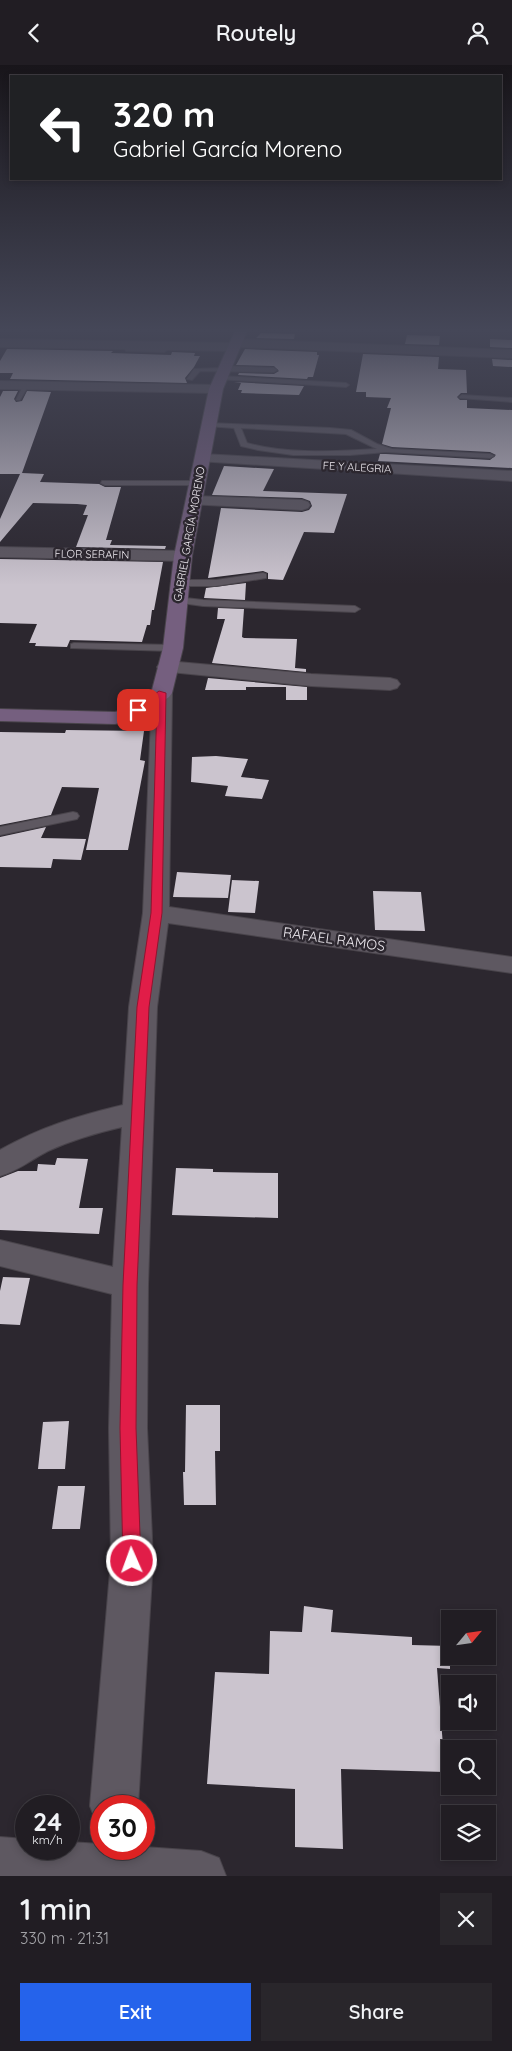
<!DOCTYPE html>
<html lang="en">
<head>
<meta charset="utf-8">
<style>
  :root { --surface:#211d23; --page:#29262b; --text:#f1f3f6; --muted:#a2a2a6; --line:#3e3b41; --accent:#2563eb }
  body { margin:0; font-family:Quicksand,sans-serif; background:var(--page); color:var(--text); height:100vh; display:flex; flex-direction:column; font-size:19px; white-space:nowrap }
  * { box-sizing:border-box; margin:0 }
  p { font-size:16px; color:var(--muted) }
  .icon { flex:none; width:28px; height:28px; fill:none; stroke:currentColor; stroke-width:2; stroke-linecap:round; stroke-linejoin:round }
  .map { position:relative; height:1811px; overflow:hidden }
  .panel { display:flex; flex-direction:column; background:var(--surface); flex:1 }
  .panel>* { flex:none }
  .guide { position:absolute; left:10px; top:10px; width:492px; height:105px; border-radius:0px; box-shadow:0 2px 8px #0003,0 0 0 1px var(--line); background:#202124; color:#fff; overflow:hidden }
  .needle { width:32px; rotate:61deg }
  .tools { position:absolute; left:441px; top:1545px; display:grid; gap:10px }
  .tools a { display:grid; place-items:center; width:55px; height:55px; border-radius:0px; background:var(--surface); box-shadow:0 2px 8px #0003,0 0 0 1px var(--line); font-size:25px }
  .speed { position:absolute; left:15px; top:1730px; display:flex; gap:10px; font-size:25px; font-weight:700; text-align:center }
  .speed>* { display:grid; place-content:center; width:65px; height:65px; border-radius:50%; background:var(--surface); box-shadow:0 2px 8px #0003,0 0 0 1px var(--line); line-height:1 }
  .speed small { font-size:12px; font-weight:400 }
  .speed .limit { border:8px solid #d22; background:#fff; color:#111 }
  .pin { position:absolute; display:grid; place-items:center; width:42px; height:42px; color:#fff; margin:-21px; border-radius:10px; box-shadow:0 2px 8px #0006 }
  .me { position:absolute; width:55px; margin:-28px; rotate:358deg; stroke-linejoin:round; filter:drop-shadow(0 0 4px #0008) }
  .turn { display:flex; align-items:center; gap:18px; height:105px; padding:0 20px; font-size:22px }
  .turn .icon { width:65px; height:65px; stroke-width:2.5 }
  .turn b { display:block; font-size:35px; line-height:42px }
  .round { display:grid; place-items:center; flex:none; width:52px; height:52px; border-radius:0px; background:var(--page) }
  .summary { display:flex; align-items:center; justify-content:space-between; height:85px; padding:0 20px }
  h1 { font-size:30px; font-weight:600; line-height:38px }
  .primary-button { display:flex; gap:10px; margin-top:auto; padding:10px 20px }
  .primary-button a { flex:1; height:58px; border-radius:0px; background:var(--accent); color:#fff; font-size:20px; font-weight:600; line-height:58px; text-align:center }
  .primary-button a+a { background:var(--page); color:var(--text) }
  header { display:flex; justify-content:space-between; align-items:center; height:65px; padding:0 20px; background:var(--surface); font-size:22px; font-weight:600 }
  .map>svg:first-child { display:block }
  .building { fill:#cbc4ce }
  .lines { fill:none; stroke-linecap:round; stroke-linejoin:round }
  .lane-casing { stroke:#49444b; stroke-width:2 }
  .street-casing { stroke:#49444b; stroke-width:2 }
  .secondary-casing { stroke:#49444b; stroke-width:2 }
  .lane { fill:#5e5861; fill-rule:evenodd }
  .street { fill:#5e5861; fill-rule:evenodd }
  .secondary { fill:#755f7f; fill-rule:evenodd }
  .route { fill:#e11d48; stroke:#92132f }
  .labels { text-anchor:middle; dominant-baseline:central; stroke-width:5; stroke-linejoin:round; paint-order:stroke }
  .far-street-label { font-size:11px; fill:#ede9ef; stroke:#2c272f }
  .street-label { font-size:14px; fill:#ede9ef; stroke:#2c272f }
</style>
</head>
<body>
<header><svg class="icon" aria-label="back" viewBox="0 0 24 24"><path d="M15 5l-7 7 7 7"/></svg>Routely<svg class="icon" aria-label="person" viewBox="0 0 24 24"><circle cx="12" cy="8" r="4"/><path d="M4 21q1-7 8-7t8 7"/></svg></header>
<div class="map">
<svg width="512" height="1811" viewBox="0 0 512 1811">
  <rect width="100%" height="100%" fill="#2c272f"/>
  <path class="building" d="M261,268L295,269L294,274L256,273Z
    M407,270L440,271L439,280L405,279Z
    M490,274L512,275V283L490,282Z
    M7,284L113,286L111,288L171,290L172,287L195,288L194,291H200L194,302L185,313L187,318L10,314L13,308H0V296Z
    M245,284L317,287V290H319L313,312H308L307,314L238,310L239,308L274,309L279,306L274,301L236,300Z
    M363,289L439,292L438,304L466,305L467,328H461L457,332L460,335H467V343L512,345V403L378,396L380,389H386L490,395L496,390L490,387L392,382L382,379L391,343H387L391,333L366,332V327H356Z
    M492,294L512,295V302L493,301Z
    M234,317L304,321L299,330L241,328L242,325H238L241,318Z
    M3,326H18L14,334L16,337L22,336L27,326L51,327L22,408L44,409L40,417L99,419L105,422H121L106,475H112L110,480L166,481L165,484L76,482L88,450H83L87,440L77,439L33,438L0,477V454L20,409H0V332Z
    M224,401L274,404L263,426L347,429L334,468L304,467L283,515L268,514V508L263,506L208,513L221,443L302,447L309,445L312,441L310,436L302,433L212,430Z
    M0,494L163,497L154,545H152L150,560H147L142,577L70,575L67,582L35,581L36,578H29L37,559L0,558Z
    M246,518L245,535L204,533L206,523Z
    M218,543L244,544L242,572L244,573L297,574L295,603L306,604V607L212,598L225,554H217Z
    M208,613L307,622V635H286V622H246V625H205Z
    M66,665L144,666L140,695L145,696L128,785H86L99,723L62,722L51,750L0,760V667L65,668Z
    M216,691L248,694L241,712L269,715L262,734L225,731L228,721L191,717L192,692Z
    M46,762L41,773L86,774L81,795L53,794L51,803L0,802V772Z
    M177,807L231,810L228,833L173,832Z
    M232,815L259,816L255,848L228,847Z
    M373,826L421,827L425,866L375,865Z
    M57,1093L88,1094L79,1143H103L99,1169L0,1165V1113L18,1106H37L38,1099L55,1100Z
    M176,1103L213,1104V1107L278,1108V1153L172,1150Z
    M3,1212L30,1213L20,1260L0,1259V1226Z
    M186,1340H220V1386H215L216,1440H184L183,1407H185Z
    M69,1356L65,1404H38L43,1357Z
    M58,1421H85L80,1464H52Z
    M304,1541L333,1545L331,1567L412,1572V1580L450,1581V1604L437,1603L445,1707L341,1704L343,1784L295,1782V1724L207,1719L215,1607L269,1609L270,1566L302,1567Z"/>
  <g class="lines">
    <defs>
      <path id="lane" d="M124,283H164L167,285L164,287L126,286Z
        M225,301L274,303L277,305L274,307L200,306L192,315L187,314L194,304L222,303Z
        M220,311L346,318L349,320L346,322L218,314L217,313Z
        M24,319L29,320L20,335H16Z
        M462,330L512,333V337L460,333L459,332Z
        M209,358L330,363L351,365L377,379L392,384L490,389L494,391L490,393L386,387L350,390H293L258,385L241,381L234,363L207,361L205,360ZM241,363L346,369L377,384C334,386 289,390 247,378Z
        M102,416H198L202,418L198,420H105L101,418Z
        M263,508L266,509V513L216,521H179L175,518L179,515H216Z
        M177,532L203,535L355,541L360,544L355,547L203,541L174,537V533Z
        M74,578L173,580L178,583L173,586L71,583V579Z
        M73,747L77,748L79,751L77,754L0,770V762Z"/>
      <path id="street" d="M0,274L229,278L231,275L235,274L512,285V293L239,282L233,286L0,282Z
        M0,316L216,320L223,324L216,328L0,324Z
        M203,389L512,406V416L198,396L196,393L198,390Z
        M194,431L302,435L308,437L310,440L308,443L302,445L188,439L186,436L188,433Z
        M0,482L183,486L189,487L192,491L189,495L183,496L0,492Z
        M167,596L311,609L390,613L397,615L400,619L397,623L390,625L311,621L160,606L157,602L160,598Z
        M162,622L169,624L172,628L169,842L512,892V908L168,858L157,942L148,1220L147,1363L153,1495L138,1741H101V1760L97,1758L90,1741L111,1495L109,1363L112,1229L0,1201V1175L113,1202L122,1062C96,1068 72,1075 48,1086C32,1094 18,1106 0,1111V1085C41,1062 77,1051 123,1040L129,942L143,848L152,628L155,624Z
        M0,1772L26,1774V1784H69V1777L101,1779V1784H144V1782L201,1786L219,1793L226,1811H0Z"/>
      <path id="secondary" d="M235,266H247L223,324L192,491L183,583L172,628L169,632L136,654L115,659L0,656V644L115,647L122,645L152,625L163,583L174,491L209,324Z"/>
    </defs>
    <use href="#lane" class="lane-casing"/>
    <use href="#street" class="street-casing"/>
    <use href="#secondary" class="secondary-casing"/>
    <use href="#lane" class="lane"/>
    <use href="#street" class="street"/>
    <use href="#secondary" class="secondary"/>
  </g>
  <linearGradient id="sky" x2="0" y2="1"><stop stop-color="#18151a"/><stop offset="0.51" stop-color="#454758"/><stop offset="1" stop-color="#454758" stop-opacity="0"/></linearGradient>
  <rect width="512" height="520" fill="url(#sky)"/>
  <path class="route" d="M159,626L166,628L162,848L149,942L137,1220L136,1363L141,1496L138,1501L132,1504L126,1501L123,1496L120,1363L123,1220L137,942L151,848L157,635L141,647L133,645Z"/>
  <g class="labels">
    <g class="far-street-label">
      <text transform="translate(357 402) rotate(3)">FE Y ALEGRIA</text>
      <text transform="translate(189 469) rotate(-80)">GABRIEL GARCÍA MORENO</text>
      <text transform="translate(92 489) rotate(1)">FLOR SERAFIN</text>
    </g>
    <g class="street-label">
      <text transform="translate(334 874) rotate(8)">RAFAEL RAMOS</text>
    </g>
  </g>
</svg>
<div class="tools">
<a><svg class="needle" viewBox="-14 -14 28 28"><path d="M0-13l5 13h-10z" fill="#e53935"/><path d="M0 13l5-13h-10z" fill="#a2a2a6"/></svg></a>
<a><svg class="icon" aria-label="sound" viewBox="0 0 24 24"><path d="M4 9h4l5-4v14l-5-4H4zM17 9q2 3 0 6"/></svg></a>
<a><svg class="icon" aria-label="search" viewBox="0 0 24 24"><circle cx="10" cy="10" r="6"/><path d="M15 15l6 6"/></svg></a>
<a><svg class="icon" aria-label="layers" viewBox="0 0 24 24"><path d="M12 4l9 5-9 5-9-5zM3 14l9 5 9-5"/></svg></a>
</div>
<div class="speed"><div>24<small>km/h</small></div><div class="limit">30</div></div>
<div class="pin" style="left:138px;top:645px;background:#d93025"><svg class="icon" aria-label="arrive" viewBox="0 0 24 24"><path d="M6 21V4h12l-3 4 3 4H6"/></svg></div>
<svg class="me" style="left:132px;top:1496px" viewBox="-20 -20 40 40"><circle r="17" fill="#e11d48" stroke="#fff" stroke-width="3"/><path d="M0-11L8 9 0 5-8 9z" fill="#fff"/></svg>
<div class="guide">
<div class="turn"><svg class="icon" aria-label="left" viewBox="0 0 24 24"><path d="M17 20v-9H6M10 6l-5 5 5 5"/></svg><div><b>320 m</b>Gabriel García Moreno</div></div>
</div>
</div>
<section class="panel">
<div class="summary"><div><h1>1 min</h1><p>330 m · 21:31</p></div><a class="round"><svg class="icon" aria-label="close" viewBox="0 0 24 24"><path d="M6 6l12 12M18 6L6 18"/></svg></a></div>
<div class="primary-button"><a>Exit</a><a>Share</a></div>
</section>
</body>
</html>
